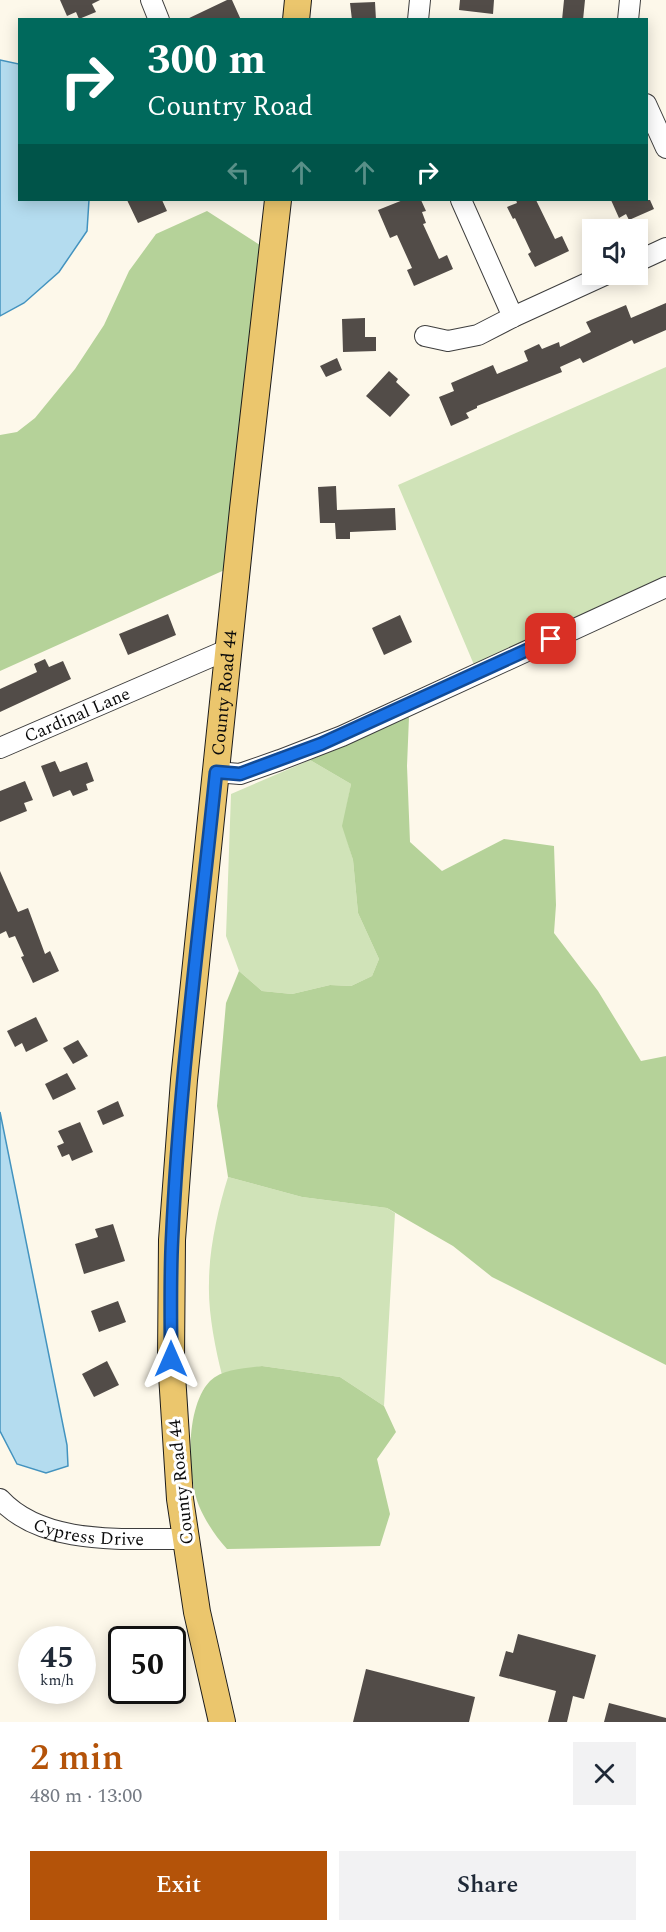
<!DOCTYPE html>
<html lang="en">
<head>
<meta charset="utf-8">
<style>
  :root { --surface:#fff; --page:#f2f2f3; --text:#1f2937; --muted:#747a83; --accent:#b45309 }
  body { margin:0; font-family:Spectral,serif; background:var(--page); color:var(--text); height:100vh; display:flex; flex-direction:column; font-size:22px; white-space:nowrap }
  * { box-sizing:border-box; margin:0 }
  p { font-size:20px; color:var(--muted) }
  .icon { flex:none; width:33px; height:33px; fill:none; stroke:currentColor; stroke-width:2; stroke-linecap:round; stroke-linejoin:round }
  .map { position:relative; height:1722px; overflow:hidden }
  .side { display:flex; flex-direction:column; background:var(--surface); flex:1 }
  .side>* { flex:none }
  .guide { position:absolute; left:18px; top:18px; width:630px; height:183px; border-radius:0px; box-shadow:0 3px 15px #0003; background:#00695c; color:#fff; overflow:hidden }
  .tools { position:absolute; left:582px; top:219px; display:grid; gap:12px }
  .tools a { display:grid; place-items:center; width:66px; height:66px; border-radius:0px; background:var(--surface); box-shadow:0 3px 15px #0003; font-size:30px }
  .speed { position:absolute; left:18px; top:1626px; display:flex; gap:12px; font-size:30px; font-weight:700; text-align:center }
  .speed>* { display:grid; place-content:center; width:78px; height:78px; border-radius:50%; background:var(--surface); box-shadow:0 3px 15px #0003; line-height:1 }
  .speed small { font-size:15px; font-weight:400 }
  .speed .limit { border:3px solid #111; border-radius:9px; background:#fff; color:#111 }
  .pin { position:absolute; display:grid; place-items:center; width:51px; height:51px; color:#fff; margin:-26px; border-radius:12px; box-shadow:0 3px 9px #0006 }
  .me { position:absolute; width:66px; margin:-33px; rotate:0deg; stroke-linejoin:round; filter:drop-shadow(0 0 4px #0008) }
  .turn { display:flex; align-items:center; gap:21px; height:126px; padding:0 30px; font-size:27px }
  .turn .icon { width:78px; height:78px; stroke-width:2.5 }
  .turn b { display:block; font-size:42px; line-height:51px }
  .lanes { display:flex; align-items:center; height:57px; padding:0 30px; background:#0003; justify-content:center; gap:30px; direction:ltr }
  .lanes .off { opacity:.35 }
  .round { display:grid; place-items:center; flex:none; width:63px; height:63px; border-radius:0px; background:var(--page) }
  .headline { display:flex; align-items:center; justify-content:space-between; height:102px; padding:0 30px }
  h1 { font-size:36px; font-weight:600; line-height:45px; color:var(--accent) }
  .primary-button { display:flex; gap:12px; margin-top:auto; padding:12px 30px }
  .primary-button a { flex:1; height:69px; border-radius:0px; background:var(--accent); color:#fff; font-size:24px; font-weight:600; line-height:69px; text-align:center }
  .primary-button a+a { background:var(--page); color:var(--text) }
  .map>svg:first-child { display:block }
  .green { fill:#d0e3b8 }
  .forest { fill:#b5d299 }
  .water { fill:#b4dcef; stroke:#4393bf; stroke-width:1.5 }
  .building { fill:#524c48 }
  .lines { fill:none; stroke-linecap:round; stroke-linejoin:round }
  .minor-casing { stroke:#3e3e3e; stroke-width:22 }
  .major-casing { stroke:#1c1c1c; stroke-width:28 }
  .minor { stroke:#fff; stroke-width:20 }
  .major { stroke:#ebc66d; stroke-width:26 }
  .route-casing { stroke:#114b97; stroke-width:15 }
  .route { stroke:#1a73e8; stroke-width:10 }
  .labels { text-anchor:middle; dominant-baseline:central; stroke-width:6; stroke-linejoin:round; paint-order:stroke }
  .street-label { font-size:18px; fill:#0b0b0b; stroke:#fff }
</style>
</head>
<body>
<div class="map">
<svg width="666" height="1722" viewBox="0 0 666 1722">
  <rect width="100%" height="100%" fill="#fdf8ea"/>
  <path class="green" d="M666,367V594L480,679L398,485Z
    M310,760L351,784L343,826L353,860L358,913L379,959L372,976L351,986L330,985L292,994L262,991L239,971L226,936L231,794Z
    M228,1177L302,1197L387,1208L395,1213L384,1406L340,1377L262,1366L222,1375C215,1347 208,1312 209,1283C209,1249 218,1209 228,1177Z"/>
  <path class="forest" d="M207,211L263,247L229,568L0,671V435L17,432L35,418L75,369L104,325L129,271L156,234Z
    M409,717L407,766L410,842L442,871L504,839L554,846L556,905L554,933L598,991L641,1061L666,1056V1365L492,1277L453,1246L387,1208L302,1197L228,1177L217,1106L226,1003L239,971L262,991L292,994L330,985L351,986L372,976L379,959L358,913L353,860L342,826L351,784L310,760Z
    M262,1366L340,1377L384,1406L396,1432L377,1459L390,1514L380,1546L227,1549C216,1537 206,1522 199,1506C187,1475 185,1407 210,1381C222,1369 246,1368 262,1366Z"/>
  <path class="water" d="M0,60L19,64L20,200H89L87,231L59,272L24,303L0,316Z
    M0,1112L67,1445L68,1466L46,1473L17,1464L0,1431Z"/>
  <path class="building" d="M60,0H100L92,4L96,12L79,19L76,12L67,16Z
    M227,0H232L241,20H185Z
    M460,0H494L493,14L459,10Z
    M564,0H585L583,20H562Z
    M375,2L376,20H352L350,3Z
    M127,200H162L167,211L138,223Z
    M403,200H421L426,211L422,212L426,223L423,224L439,259L447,255L453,269L414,286L407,270L412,268L397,235L390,238L378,210Z
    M516,200H536L555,239L562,236L569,251L535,267L528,254L531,252L515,218L513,219L507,207L517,203Z
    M611,200H650L654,209L629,220L626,214L619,218Z
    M666,303V330L634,344L632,340L583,363L580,358L560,367L562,372L477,406V408L466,413L469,418L451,426L439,397L454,391L451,383L493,365L497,374L528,361L524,351L539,344L542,349L559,342L560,347L591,332L586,322L626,305L631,318Z
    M365,318V337H376V351L343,352L342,319Z
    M337,358L342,370L326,377L320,366Z
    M389,371L398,379L396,382L410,395L390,417L366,396Z
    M336,486L337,510L395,508L396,530L350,532V539H336L335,523H320L318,487Z
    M168,614L176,635L128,655L119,634Z
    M400,615L412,642L384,655L372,628Z
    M45,659L49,667L63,661L71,679L0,712V689L37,672L34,664Z
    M55,761L60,772L87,762L94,781L86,784L88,790L73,796L70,790L53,797L41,766Z
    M25,781L33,800L24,803L27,811L0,822V791Z
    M0,871L18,912L28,908L45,954L50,951L59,971L33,983L21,957L24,956L15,936L9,938L6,931L0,934Z
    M36,1017L48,1041L26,1052L22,1043L15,1047L7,1031Z
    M78,1040L88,1056L73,1064L63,1048Z
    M67,1073L76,1089L53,1100L45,1084Z
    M118,1101L124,1116L103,1125L97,1111Z
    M80,1122L93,1152L72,1161L69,1154L62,1157L57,1146L64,1143L58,1131Z
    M113,1224L125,1261L84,1274L75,1244L98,1237L95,1229Z
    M118,1301L126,1322L99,1332L91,1311Z
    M107,1361L119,1385L94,1397L82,1374Z
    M518,1634L596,1655L584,1699L573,1696L567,1722H548L556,1691L499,1676L506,1651L513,1653Z
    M366,1669L475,1697L469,1722H353Z
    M609,1703L666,1718V1722H604Z"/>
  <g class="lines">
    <defs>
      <g id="minor">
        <path d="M151,0L159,20"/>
        <path d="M418,20L420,0"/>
        <path d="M628,20L630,0"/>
        <path d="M646,104L666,148"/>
        <path d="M461,200L513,317"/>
        <path d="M638,261L666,248"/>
        <path d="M425,336L448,341L478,335L513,317L607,274"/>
        <path id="s1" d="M0,748L229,649"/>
        <path d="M216,772L240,774L280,760L342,736L666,587"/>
        <path id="s2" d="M0,1499C44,1547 127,1538 186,1539"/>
      </g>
      <g id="major">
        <path d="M296,20L298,0"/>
        <path id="s3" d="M222,1722L197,1612L180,1499L171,1359L172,1240L184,1080L243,509L278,200"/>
      </g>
    </defs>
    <use href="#minor" class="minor-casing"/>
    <use href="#major" class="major-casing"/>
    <use href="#minor" class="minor"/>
    <use href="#major" class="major"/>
  </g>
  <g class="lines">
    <defs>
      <path id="route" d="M171,1359C171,1319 170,1279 172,1240C179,1084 200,928 216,772L240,774L321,744L551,639"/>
    </defs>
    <use href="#route" class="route-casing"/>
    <use href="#route" class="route"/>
  </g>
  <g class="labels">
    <g class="street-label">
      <text stroke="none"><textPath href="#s3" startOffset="1036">County Road 44</textPath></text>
      <text stroke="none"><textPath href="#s1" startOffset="84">Cardinal Lane</textPath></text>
      <text transform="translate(181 1482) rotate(-96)">County Road 44</text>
      <text stroke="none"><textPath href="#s2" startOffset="98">Cypress Drive</textPath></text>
    </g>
  </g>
</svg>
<div class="tools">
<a><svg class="icon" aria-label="sound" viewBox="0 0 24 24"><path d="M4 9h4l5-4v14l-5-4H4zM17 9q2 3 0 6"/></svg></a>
</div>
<div class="speed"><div>45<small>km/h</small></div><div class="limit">50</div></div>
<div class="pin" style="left:551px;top:639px;background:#d93025"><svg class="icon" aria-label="arrive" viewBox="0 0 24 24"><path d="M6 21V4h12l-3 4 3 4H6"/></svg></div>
<svg class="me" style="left:171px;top:1359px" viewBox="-20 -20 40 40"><path d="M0-17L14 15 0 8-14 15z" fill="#1a73e8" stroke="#fff" stroke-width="4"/></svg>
<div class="guide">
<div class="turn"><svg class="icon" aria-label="right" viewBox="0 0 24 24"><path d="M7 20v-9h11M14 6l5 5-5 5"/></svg><div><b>300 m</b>Country Road</div></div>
<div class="lanes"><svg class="icon off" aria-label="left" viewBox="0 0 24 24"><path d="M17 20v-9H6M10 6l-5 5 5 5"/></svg><svg class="icon off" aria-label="ahead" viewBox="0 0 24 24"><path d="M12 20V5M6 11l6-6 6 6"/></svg><svg class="icon off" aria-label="ahead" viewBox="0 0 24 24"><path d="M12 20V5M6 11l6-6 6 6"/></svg><svg class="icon" aria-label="right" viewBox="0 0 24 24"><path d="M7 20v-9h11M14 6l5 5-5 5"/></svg></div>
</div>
</div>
<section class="side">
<div class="headline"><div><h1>2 min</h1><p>480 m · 13:00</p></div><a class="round"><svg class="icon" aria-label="close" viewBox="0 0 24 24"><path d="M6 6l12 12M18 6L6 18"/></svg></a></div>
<div class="primary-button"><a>Exit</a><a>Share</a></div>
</section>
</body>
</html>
